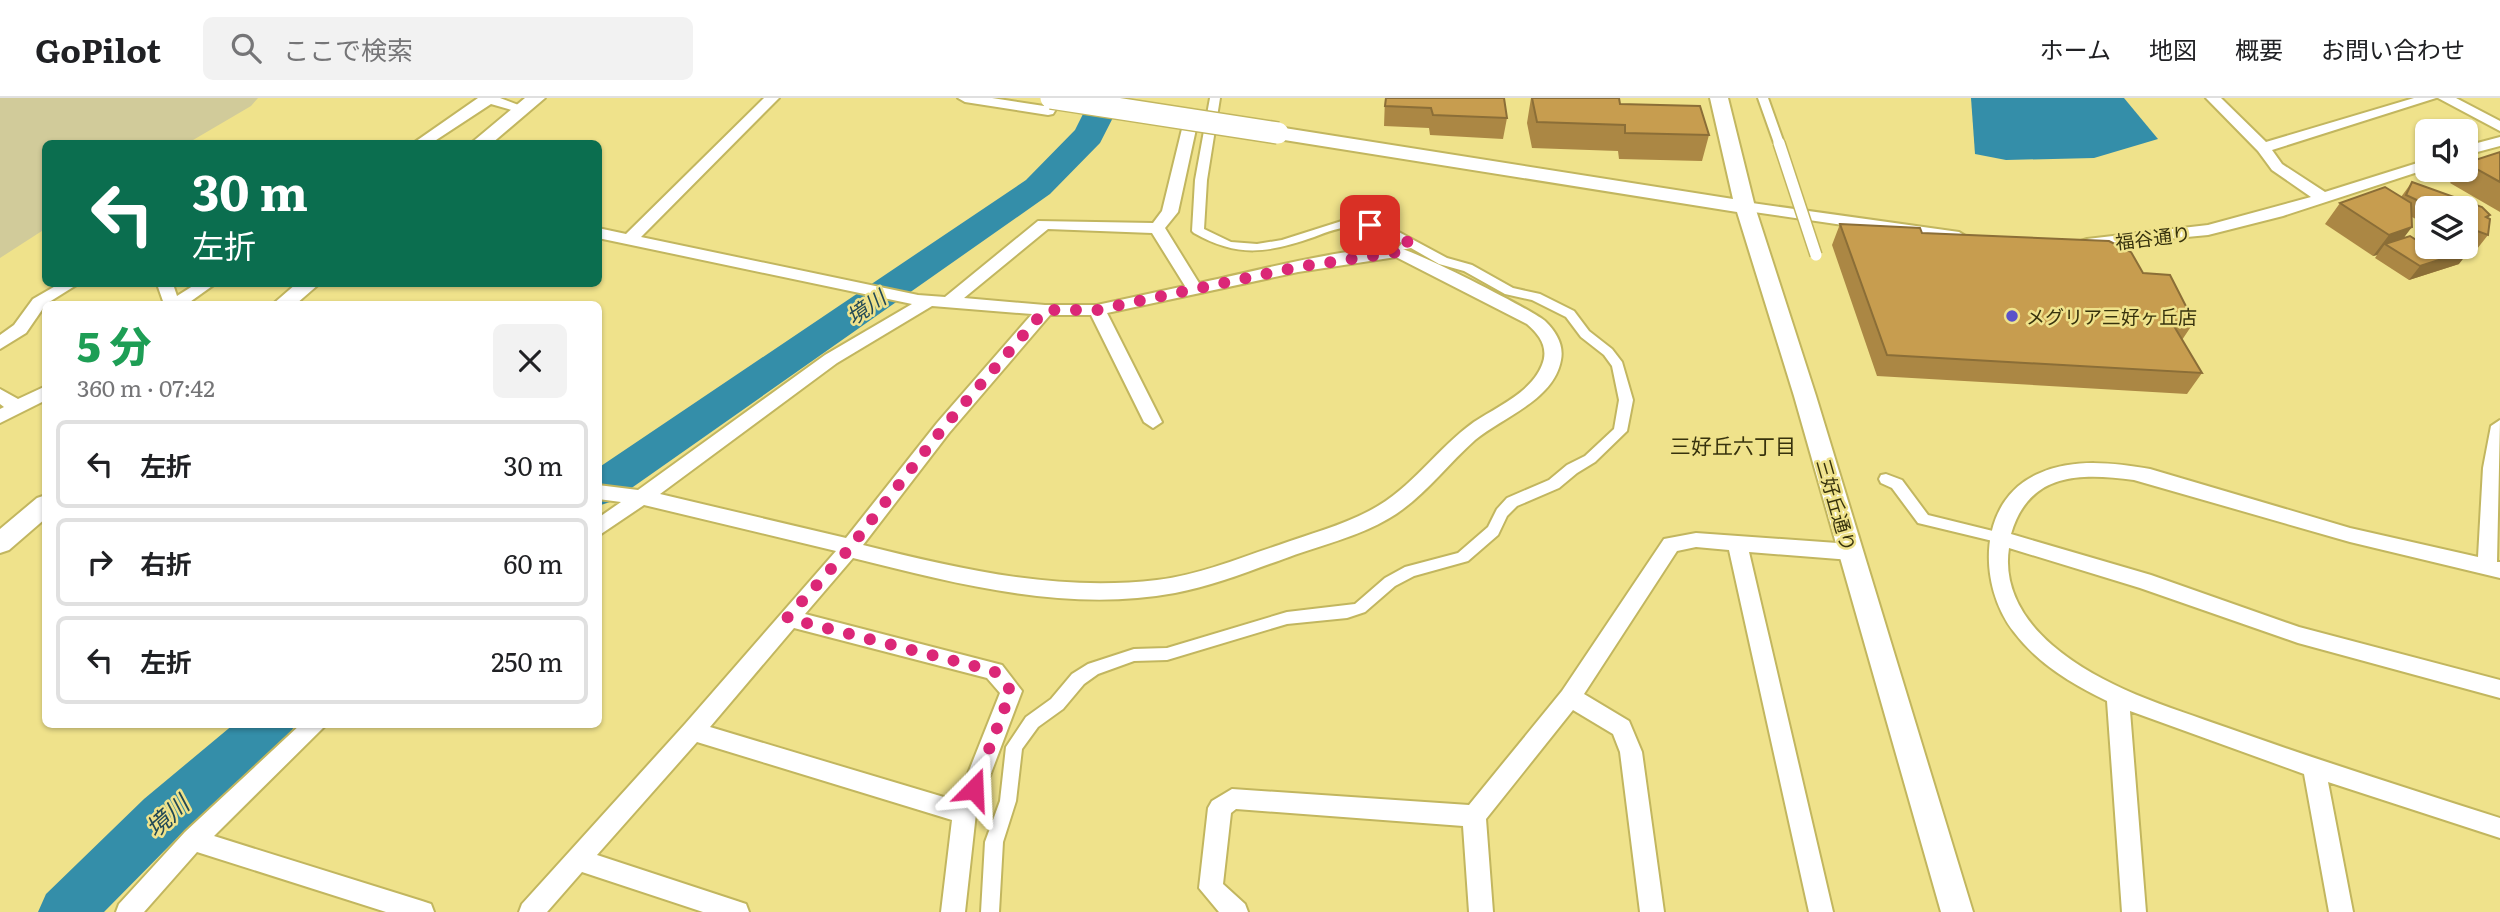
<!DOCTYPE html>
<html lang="ja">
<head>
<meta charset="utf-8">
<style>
  :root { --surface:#fff; --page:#f2f2f2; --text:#202124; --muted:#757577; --line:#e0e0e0 }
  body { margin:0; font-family:Literata,"Noto Sans JP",serif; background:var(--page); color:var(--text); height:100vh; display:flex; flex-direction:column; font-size:26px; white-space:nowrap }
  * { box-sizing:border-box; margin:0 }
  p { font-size:23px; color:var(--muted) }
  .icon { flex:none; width:38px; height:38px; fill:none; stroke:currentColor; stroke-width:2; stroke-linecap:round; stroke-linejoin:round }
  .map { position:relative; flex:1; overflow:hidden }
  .drawer { position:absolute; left:42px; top:203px; width:560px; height:427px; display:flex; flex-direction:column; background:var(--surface); border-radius:10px; box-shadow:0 2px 5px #0004 }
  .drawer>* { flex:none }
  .top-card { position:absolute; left:42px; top:42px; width:560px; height:147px; border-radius:10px; box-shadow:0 2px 5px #0004; background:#0b6e4f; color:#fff; overflow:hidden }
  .tools { position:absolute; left:2415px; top:21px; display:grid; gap:14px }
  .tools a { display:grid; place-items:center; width:63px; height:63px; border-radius:10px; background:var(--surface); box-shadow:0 2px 5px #0004; font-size:35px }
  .pin { position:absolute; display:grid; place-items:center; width:60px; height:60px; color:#fff; margin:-30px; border-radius:14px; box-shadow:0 4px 10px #0006 }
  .me { position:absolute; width:77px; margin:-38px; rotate:21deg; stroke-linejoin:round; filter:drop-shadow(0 0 5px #0008) }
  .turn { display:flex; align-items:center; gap:24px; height:147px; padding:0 35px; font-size:32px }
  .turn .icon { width:91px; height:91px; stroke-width:2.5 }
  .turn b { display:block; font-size:49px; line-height:60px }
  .round { display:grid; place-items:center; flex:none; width:74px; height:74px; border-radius:10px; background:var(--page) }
  .headline { display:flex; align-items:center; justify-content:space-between; height:119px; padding:0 35px }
  h1 { font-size:42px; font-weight:800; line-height:52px; color:#1e9e55 }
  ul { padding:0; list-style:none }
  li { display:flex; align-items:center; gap:21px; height:88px; margin:0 14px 10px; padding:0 21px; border:4px solid var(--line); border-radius:10px }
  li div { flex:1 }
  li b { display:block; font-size:26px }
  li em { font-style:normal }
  header { display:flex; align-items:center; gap:42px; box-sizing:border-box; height:98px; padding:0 35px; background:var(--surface); border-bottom:2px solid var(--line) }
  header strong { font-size:33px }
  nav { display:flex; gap:38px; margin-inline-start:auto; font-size:24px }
  .search { width:490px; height:63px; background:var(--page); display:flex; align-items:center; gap:18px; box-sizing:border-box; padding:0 24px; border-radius:10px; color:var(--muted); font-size:26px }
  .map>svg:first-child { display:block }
  .green { fill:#d1cb9a }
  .water { fill:#348ea9 }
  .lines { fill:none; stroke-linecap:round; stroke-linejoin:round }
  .river { fill:#348ea9; fill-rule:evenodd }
  .pedestrian-casing { stroke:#c2b65f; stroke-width:4 }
  .minor-casing { stroke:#c2b65f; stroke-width:4 }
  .tertiary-casing { stroke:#c2b65f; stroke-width:4 }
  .pedestrian { fill:#fff; fill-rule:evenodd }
  .minor { fill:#fff; fill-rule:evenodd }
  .tertiary { fill:#fff; fill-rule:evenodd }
  .pedestrian-bridge-casing { stroke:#c2b65f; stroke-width:14; stroke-linecap:butt }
  .tertiary-bridge-casing { stroke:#c2b65f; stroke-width:24; stroke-linecap:butt }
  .pedestrian-bridge { stroke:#fff; stroke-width:11 }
  .tertiary-bridge { stroke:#fff; stroke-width:21 }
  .wall { fill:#ab8744 }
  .shaded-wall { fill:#8b6e37 }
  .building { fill:#c79d4f; stroke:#8b6e37; stroke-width:2 }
  .route { stroke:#db2777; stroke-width:12; stroke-dasharray:0 21.6 }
  .poi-dot { fill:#5a52ca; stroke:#efe28b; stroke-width:2.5 }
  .labels { text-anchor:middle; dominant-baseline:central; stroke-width:5; stroke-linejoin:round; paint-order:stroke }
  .street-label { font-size:19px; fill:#37320d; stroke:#efe28b }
  .poi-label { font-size:19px; fill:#37320d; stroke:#efe28b; text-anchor:start }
  .water-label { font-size:21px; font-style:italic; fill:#224956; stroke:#efe28b }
  .neighbourhood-label { font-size:21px; fill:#37320d; stroke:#efe28b }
  .near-water-label { font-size:24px; font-style:italic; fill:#224956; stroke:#efe28b }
</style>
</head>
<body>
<header>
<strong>GoPilot</strong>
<div class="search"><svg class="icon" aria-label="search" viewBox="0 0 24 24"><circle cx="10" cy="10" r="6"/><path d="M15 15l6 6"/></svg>ここで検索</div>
<nav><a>ホーム</a><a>地図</a><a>概要</a><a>お問い合わせ</a></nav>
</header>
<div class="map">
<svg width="2500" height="814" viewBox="0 0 2500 814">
  <rect width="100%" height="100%" fill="#efe28b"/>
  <path class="green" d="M0,0H258L251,8L188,45L46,46L45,131L0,160Z"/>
  <path class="water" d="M1971,0H2124L2158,41L2094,60L2006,62L1975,56Z"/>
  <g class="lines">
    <path class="river" d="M1091,0H1123L1100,45L1050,96L613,403L598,408V370L1026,82L1075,32Z
      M234,626H295L288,641L182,735L104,814H38L46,796L144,701Z"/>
    <defs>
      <path id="pedestrian" d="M1210,0H1220L1207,82L1204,131L1231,144L1257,146L1282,142L1345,122L1370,123L1395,132L1447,160L1472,167L1513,190L1540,196L1574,213L1589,233L1612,251L1622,264L1633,302L1627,333L1595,364L1577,375L1559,390L1517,408L1507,418L1498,437L1468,463L1414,478L1395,488L1365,514L1347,520L1287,526L1167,562L1134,563L1098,576L1084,586L1063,611L1038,629L1022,651L1016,703L1003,744L999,814H981L985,744L1000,703L1006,649L1026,619L1051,601L1072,576L1088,566L1134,551L1167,550L1287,514L1355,506L1385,480L1405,469L1458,455L1488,429L1497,411L1507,400L1549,382L1567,367L1585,358L1614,331L1619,302L1612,268L1604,257L1581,239L1566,219L1532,202L1505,196L1464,173L1439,166L1411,150L1401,152L1399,149L1402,145C1390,138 1377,131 1362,129C1345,127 1330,133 1314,139C1268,155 1238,160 1194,135L1192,133L1195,82Z
        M1758,0H1768L1784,45L1783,47L1779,48L1774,45Z
        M1886,376L1902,382L1928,417L2001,435L2006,436L2008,440L2006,444L2001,445L1918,425L1892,390L1881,385L1879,381L1881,377Z"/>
      <path id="minor" d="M478,0H500L529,11L522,15L491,6L430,46H412Z
        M764,0H779L641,139L918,197L945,199L1038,123L1153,125L1162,113L1182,31L1189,27L1196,31L1178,114L1165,130L1199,185C1260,172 1334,152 1395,149C1408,149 1535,213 1546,224C1556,234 1564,247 1561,262C1554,302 1503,319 1475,342C1448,366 1426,396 1396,416C1364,437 1325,446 1289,459C1252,472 1214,488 1175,495C1067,515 957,486 853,460L805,516L1002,567L1022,593L976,715L965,814H941L952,722L697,644L597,757L737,803L746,806L749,814H703L582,774L547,814H519L522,806L685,626L836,453L644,407L598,438V420L621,404L598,401V387L638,392L825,257L912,206L598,140V130L626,136ZM1048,131L1152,135L1185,188L1097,207H1045L964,200ZM1396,159L1527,226C1540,237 1549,250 1542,267C1531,295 1496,309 1474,324C1436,351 1411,392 1369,413C1341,428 1309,436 1279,447C1239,460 1200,477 1157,482C1057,494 959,471 863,447L949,335L1050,217H1091L1144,324L1153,330L1162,324L1107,215L1298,174ZM932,208L1032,216L937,325L846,440L660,396L837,265ZM794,530L987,580L1000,595L957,703L710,629Z
        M958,0H992L1044,8L1049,0H1063L1053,16L1048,17L965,4Z
        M2206,0H2221L2266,44L2414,0H2436L2272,52L2282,66L2325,94L2427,62V71L2283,118L2208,137L2081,149V143L2087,141L2208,127L2311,99L2272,72L2258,53Z
        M2438,0H2456L2500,23V33Z
        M2500,39V48L2466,57V48Z
        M1745,104L1959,134L1967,139L1959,144L1740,112L1737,109Z
        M59,186H78L46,206L26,235L0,251V237L14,227L33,201Z
        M157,186H173L177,198L196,186H215L187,206H164Z
        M46,288V302L0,325V311L4,309L0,306V291L18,301Z
        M2500,322L2497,464H2500V480L2350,444L2134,382C2080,375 2029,374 2011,436L2151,477L2299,529L2500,582V600L2298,545L2140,490L2009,450C2003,489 2023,522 2052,547C2102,590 2167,608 2228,630C2318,662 2409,691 2500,720V740L2328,684L2353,814H2329L2304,676L2130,613L2146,814H2122L2107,603C2072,586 2038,566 2014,534C1977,487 1977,401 2040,375C2075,360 2114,365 2150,371L2350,430L2478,459L2483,370L2491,328Z
        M1696,435L1851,446L1858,449L1861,454L1858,459L1851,462L1749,454L1833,814H1809L1729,452L1696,449L1677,453L1584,596L1629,623L1642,654L1664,814H1640L1620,654L1613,636L1573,612L1486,721L1493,814H1469L1463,728L1236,711L1231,715L1223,786L1245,806L1248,814H1219L1199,790L1208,710L1212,703L1232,691L1469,707L1562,593L1664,441Z
        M301,626H327L214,738L422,803L431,806L434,814H386L197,754L144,814H116L119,806L185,734Z"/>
      <path id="tertiary" d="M525,0H545L491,46H470Z
        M1710,0H1728L1755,109L1816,298L1973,814H1941L1794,298L1737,114L1278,41L1269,35L1278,29L1733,101Z
        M296,186H319L296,206H273Z
        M46,397V420L9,452L0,455V431L37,400Z"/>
    </defs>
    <use href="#pedestrian" class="pedestrian-casing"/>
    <use href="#minor" class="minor-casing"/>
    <use href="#tertiary" class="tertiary-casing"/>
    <use href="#pedestrian" class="pedestrian"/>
    <use href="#minor" class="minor"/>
    <use href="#tertiary" class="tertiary"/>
    <defs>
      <path id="pedestrian-bridge" d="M1779,45L1816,157"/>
      <path id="tertiary-bridge" d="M1051,0L1278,35"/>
    </defs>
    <use href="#pedestrian-bridge" class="pedestrian-bridge-casing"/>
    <use href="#tertiary-bridge" class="tertiary-bridge-casing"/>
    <use href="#pedestrian-bridge" class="pedestrian-bridge"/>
    <use href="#tertiary-bridge" class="tertiary-bridge"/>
  </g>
  <path class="wall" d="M1385,0H1504L1507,20L1503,41L1430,37L1429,30L1384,28Z
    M1531,0L1709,37L1702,63L1619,61L1618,53L1532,50L1527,25Z
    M2500,54V114L2450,85L2460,72H2466V65Z
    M2412,84L2490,117L2488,120V137L2477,151L2466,148V110H2427V127L2412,119L2404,140L2459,166L2409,182L2375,160L2377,157L2373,158L2325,126L2340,105L2401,99Z
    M1840,126L1922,135L2143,175L2194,224L2182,242L2202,275L2187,296L1877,278L1832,147Z"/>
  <path class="shaded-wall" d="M2412,129L2396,150L2385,146L2377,157L2373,158L2389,137Z
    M2470,152L2459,166L2409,182L2420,168Z"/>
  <path class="building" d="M1386,0H1504L1507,20L1433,17L1431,10L1385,8Z
    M1532,0H1619L1620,6L1700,8L1709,37L1625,35V27L1537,24Z
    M2500,54V84L2466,65Z
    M2412,84L2482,109L2490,117L2486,119L2490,121L2488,137L2466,129V110H2434L2406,97Z
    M2385,89L2411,105L2412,129L2389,137L2340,105Z
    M1840,126L1920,130L1922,135L2109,143L2131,154L2143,175L2170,177L2194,224L2171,223L2202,275L1887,257Z
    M2410,138L2421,145L2427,143V149H2465L2470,152L2420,168L2385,146Z"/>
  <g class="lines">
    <path class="route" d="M974,691L1011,593L994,573L787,520L849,451L943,330L1045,212H1097L1298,169L1398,154L1410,145L1370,127"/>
  </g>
  <circle class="poi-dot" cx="2012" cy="218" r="7"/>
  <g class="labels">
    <g class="street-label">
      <text transform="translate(2153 139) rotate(-7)">福谷通り</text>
      <text transform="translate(1837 407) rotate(74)">三好丘通り</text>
    </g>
    <g class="poi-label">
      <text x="2026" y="218">メグリア三好ヶ丘店</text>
    </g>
    <g class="water-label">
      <text transform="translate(865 208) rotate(-35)">境川</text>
    </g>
    <g class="neighbourhood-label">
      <text x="1733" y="346">三好丘六丁目</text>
    </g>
    <g class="near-water-label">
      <text transform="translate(166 717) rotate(-42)">境川</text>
    </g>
  </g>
</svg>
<div class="tools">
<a><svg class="icon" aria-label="sound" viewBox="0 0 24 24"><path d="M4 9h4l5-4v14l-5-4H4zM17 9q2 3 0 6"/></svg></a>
<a><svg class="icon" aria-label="layers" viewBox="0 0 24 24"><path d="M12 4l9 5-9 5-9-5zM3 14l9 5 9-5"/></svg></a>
</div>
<div class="pin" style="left:1370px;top:127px;background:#d93025"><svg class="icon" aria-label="arrive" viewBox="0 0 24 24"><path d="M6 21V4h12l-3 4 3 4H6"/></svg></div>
<svg class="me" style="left:974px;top:691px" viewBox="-20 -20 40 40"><path d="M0-17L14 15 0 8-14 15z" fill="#db2777" stroke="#fff" stroke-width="4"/></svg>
<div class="top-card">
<div class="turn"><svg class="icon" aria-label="left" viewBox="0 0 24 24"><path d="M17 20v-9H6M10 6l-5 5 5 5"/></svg><div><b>30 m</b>左折</div></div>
</div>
<section class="drawer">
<div class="headline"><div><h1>5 分</h1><p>360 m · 07:42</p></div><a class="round"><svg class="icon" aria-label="close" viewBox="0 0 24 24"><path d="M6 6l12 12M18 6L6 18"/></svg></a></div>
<ul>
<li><svg class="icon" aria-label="left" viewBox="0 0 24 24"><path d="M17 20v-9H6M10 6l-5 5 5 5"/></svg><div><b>左折</b></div><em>30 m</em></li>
<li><svg class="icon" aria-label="right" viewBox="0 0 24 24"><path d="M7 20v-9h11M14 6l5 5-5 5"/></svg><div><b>右折</b></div><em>60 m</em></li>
<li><svg class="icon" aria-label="left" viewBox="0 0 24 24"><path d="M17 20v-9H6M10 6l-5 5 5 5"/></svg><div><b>左折</b></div><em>250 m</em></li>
</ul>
</section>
</div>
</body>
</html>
